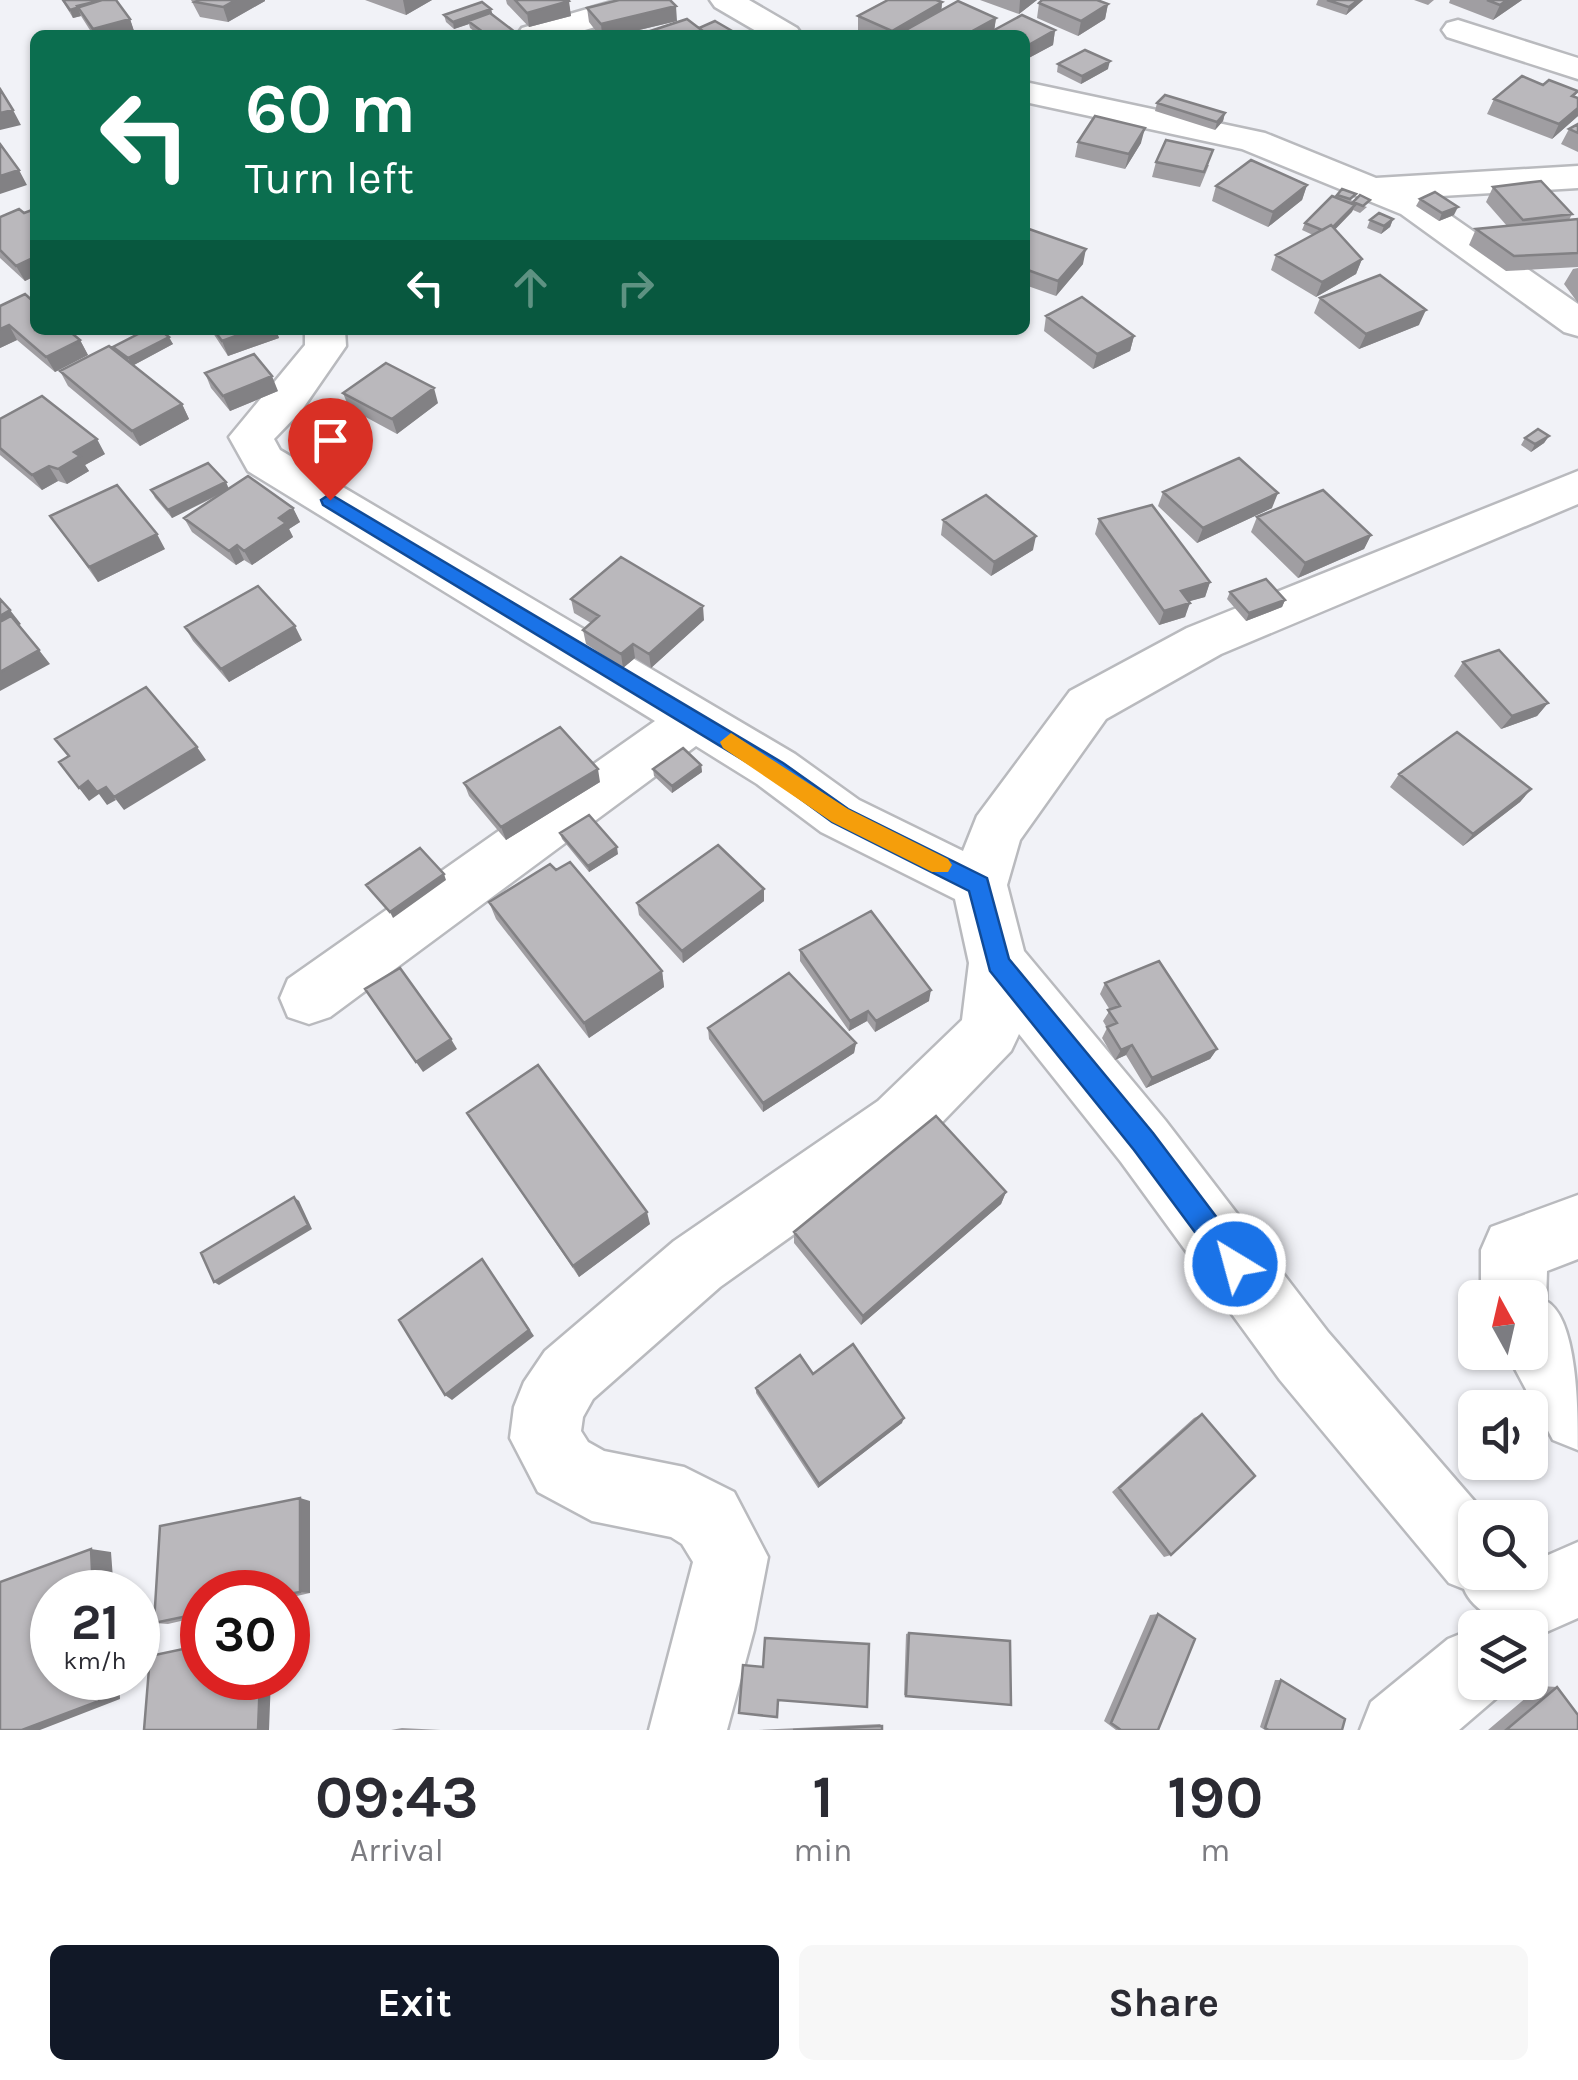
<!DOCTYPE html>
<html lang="en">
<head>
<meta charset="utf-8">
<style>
  :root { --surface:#fff; --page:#f7f7f7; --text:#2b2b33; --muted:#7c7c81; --accent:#111827 }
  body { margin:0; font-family:Karla,sans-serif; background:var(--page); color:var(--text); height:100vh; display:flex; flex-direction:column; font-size:38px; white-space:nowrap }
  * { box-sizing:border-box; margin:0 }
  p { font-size:32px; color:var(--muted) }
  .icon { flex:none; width:55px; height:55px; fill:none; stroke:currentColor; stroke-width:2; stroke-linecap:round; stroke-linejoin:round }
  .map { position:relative; height:1730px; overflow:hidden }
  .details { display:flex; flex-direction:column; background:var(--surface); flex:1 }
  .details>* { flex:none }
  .guide { position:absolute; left:30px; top:30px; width:1000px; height:305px; border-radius:15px; box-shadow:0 2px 8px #0004; background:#0b6e4f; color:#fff; overflow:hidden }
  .needle { width:65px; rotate:352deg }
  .controls { position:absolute; left:1458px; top:1280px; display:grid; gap:20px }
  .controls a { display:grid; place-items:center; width:90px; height:90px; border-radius:15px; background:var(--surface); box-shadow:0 2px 8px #0004; font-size:50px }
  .speed { position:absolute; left:30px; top:1570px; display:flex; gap:20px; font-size:50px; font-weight:700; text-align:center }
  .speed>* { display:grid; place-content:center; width:130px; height:130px; border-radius:50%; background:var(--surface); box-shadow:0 2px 8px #0004; line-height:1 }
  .speed small { font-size:25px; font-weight:400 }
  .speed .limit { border:15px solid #d22; background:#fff; color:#111 }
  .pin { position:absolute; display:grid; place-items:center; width:85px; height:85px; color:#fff; margin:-102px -42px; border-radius:50% 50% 50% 0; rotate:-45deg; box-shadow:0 0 10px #0007 }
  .pin .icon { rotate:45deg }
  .me { position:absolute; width:110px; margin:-55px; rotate:323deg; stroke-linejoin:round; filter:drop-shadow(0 0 8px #0008) }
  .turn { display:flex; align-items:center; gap:35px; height:210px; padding:0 50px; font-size:45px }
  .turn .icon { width:130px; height:130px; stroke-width:2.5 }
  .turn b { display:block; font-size:70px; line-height:85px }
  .lanes { display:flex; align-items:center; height:95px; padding:0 50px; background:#0003; justify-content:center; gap:50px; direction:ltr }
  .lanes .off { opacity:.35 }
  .eta { display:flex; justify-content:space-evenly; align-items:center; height:170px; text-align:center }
  .eta b { font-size:60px; font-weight:700; line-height:70px }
  .action { display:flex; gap:20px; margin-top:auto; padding:20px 50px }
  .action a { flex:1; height:115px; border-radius:15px; background:var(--accent); color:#fff; font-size:40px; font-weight:700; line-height:115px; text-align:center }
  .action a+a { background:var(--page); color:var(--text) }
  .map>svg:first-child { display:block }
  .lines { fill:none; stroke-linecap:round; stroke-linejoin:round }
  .street-casing { stroke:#b9babe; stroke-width:5 }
  .street { fill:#fff; fill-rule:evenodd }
  .wall { fill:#a09ea2 }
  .shaded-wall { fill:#828184 }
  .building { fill:#bab8bc; stroke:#828184; stroke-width:2.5 }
  .route { fill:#1a73e8; stroke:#114b97; stroke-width:2.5 }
  .slow { fill:#f59e0b }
</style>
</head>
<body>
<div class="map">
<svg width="1578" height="1730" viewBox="0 0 1578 1730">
  <rect width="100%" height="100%" fill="#f1f2f7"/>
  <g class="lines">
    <defs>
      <path id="street" d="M618,0H668L663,7L568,35H517L522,28Z
        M710,0H749L797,28L802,35H763L715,7Z
        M1458,20L1578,58V79L1447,37L1442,30L1447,23Z
        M1025,82L1265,133L1376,178L1578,166V188L1424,197L1578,304V336L1564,332L1401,214L1242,149L1025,102Z
        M305,330H345L346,346L301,411L274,439L280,450L795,754L859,800L963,851L977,816L1070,691L1187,628L1578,471V504L1221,654L1106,719L1020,840L1007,885L1024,951L1165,1120L1328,1332L1489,1518H1475V1572H1530V1552L1539,1559L1578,1542V1618L1535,1637L1530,1635V1628C1507,1628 1473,1612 1464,1589L1449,1583L1280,1380L1121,1162L1019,1034L1011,1051L922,1143L720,1287L593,1399L583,1417L581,1431L588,1442L604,1451L684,1467L734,1492L768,1557L754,1630L727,1730H649L693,1562L682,1544L671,1537L592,1521L538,1492L510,1438L514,1407L524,1382L545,1351L674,1241L878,1101L962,1020L969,963L955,899L821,832L757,784L696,746L330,1017L309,1024L288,1017L280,998L288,979L655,721L248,471L229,437L305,345Z
        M1578,1195V1259L1547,1271L1546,1301C1578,1318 1578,1412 1578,1450L1553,1440L1506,1352H1530V1298H1481V1250L1491,1227Z
        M1475,1628V1682H1507L1502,1693L1459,1730H1360L1371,1702L1448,1639Z"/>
    </defs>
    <use href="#street" class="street-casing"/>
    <use href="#street" class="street"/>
  </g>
  <path class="wall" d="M62,0L130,19L135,34L93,35L81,16L73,18Z
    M191,0H265V1L228,22L200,17Z
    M365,0H432L406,15Z
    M506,0H568L571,16L529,27L507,4Z
    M888,0H936L942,2L941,10L958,1L996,18L994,30L1022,15L1055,30L1053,45L1025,60V35H867L858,31V16Z
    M980,0H1037L1019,14Z
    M1318,0H1363L1346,15L1316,5Z
    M1414,0H1434L1428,5Z
    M1450,0H1522L1493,20L1449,3Z
    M1039,3L1108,4L1105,19L1078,36L1037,18Z
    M587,8L677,21L618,35H599L589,22Z
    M444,15L492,16L515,35H479L470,28L469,24L454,29L446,22Z
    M1058,64L1108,69L1081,84L1057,72Z
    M1543,85L1578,91L1575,96L1578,98V116L1552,139L1487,114L1494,99Z
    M1157,103L1225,113L1223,121L1215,130L1155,111Z
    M1578,124V152L1561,144L1569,129Z
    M1078,142L1141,143L1125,169L1075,157Z
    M1156,162L1209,165L1200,187L1152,177Z
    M1307,185L1302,200L1268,227L1212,201L1216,186Z
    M1493,187L1572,214L1569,220L1578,219V267L1506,271L1469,245L1476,229L1507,226L1486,202Z
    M1337,195L1353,201L1351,203L1353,204V202L1367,207L1360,213L1353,210L1335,229L1362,259L1356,274L1316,297L1271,270L1276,255L1313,235L1302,230L1305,223L1336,197Z
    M1420,199L1454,215L1439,221L1416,206Z
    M24,213H35V276L25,281L0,258V217Z
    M1393,219L1390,227L1381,234L1367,228L1370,220Z
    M1025,233L1083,264L1056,296L1025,285Z
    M1578,268V303L1564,284L1573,269Z
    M1320,298L1419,325L1359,349L1314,313Z
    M0,306L80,340L88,355L55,372L17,340L0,348Z
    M1046,316L1134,336L1130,351L1093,369L1044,331Z
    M136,330H160L173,344L134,365L182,404L189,419L140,446L68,386L60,371L115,350L113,347L139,333Z
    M211,330H276L279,338L228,356Z
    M205,373L278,391L230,411L211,388Z
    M343,393L438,403L397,434L349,408Z
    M0,419L105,454L85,465L89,471L67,484L58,481L42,490L0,455Z
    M1549,436L1544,443L1531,452L1521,445L1525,438Z
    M229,488L293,508L300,522L289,529L293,537L252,565L244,560L236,565L192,532L184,518L221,494L172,518L155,498L151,490Z
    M1163,492L1272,508L1197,543L1158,506Z
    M50,516L165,549L98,582Z
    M1257,517L1371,535L1364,549L1298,578L1251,532Z
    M1099,519L1210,582L1205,597L1189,601L1185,617L1159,625L1095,534Z
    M943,520L1033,550L991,576L941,535Z
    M1230,592L1285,600L1282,607L1246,621L1227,599Z
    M571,599L704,620L651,668L635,658L623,668L586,644L583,630L591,623L574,613Z
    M185,627L302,640L229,682L193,641Z
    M1463,662L1548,703L1537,716L1501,729L1454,676Z
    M701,765L702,772L672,793L654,776L653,769Z
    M1399,774L1531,789L1520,802L1463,846L1390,787Z
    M600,782L506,840L469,796L464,783Z
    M560,833L618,854L589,872L562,839Z
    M764,901L683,963L639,915L637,903Z
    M489,902L662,971L664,987L589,1038L496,919Z
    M800,950L929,1001L875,1032L867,1021L849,1031L800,961Z
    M1105,983L1217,1049L1210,1059L1146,1088L1126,1055L1115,1060L1102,1038L1107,1028L1103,1021L1110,1010L1100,994Z
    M708,1028L856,1043L854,1053L763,1112L709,1039Z
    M467,1113L650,1224L579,1277Z
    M1006,1192L1001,1204L861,1325L794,1243V1232Z
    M813,1374L902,1423L818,1488L756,1393V1388Z
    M1202,1414L1171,1555L1164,1557L1112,1492L1194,1418Z
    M310,1501V1593L288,1598V1592H202V1616L168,1624L154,1623Z
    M1158,1614V1730H1116L1104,1721L1150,1615Z
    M909,1633L906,1696L904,1695L906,1634Z
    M1275,1680H1281L1342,1730H1265L1260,1727Z
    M1540,1686L1557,1687L1578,1730H1488Z
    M880,1724L882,1726V1730H758Z
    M402,1728L441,1730H391Z"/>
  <path class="shaded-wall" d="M236,0H265V1L228,22L223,7Z
    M403,0H432L406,15Z
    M1020,0H1037L1019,14Z
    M1358,0H1363L1346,15L1349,7Z
    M1507,0H1522L1493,20L1500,5Z
    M569,1L571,16L529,27L527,13Z
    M942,2L941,17L910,35H892V31Z
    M1108,4L1105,19L1078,36L1081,21Z
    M676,6L677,21L618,35H602L601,24Z
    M78,8L81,16L73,18L70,10Z
    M491,9L493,16L468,21L469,24L454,29L453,22Z
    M996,18L994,32L989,35H965Z
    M130,19L135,34L96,35L93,29Z
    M1055,30L1053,45L1025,60V47Z
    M1110,61L1108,69L1081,84L1082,76Z
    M1578,108V116L1552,139L1559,124Z
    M13,110L21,125L0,130V113Z
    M1225,113L1223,121L1215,130L1217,122Z
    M1145,128L1141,143L1125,169L1129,154Z
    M19,170L27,185L0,194V176Z
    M1307,185L1302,200L1268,227L1273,212Z
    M1355,205L1352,212L1325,240L1328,232Z
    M1458,207L1454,215L1439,221L1442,213Z
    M1393,219L1390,227L1381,234L1384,226Z
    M1086,249L1083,264L1056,296L1058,281Z
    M35,257V276L25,281L16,266Z
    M1362,259L1356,274L1316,297L1322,282Z
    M1426,310L1419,325L1359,349L1366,334Z
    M9,325L17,340L0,348V329Z
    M252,330H276L279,338L228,356L222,341Z
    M1134,336L1130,351L1093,369L1097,354Z
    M169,337L173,344L132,366L128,358Z
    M80,340L88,355L55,372L46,357Z
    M272,376L278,391L230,411L223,396Z
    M434,388L438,403L397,434L392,419Z
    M182,404L189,419L140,446L132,431Z
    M1549,436L1544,443L1531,452L1535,444Z
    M97,439L105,454L85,465L89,471L67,484L58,469L74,452Z
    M49,466L58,481L42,490L32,475Z
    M226,482L229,489L172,518L168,510Z
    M1278,493L1272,508L1197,543L1203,528Z
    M293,508L300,522L289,529L293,537L252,565L244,551L279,518Z
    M157,534L165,549L98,582L89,567Z
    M1371,535L1364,549L1298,578L1305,563Z
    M1036,536L1033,550L991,576L994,562Z
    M237,545L244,560L236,565L229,551Z
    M1210,582L1205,597L1176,605L1181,591Z
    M1285,600L1282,607L1246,621L1249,613Z
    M1190,603L1185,617L1159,625L1164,611Z
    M703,606L704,620L651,668L649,654Z
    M10,610L21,624L0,636V616Z
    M295,626L302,640L229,682L221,669Z
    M633,644L635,658L623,668L621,654Z
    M39,650L50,664L0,691V672Z
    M1548,703L1537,716L1501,729L1512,716Z
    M197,747L206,760L124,810L114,797Z
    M701,765L702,772L672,793V786Z
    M598,769L600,782L506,840L501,827Z
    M88,781L106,787L116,800L107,805L99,794L89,801L79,788Z
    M1531,789L1520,802L1463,846L1473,834Z
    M617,847L618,854L589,872L588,866Z
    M444,874L446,880L393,918L390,912Z
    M764,889V901L683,963L682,951Z
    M662,971L664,987L589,1038L584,1023Z
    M931,990L929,1001L875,1032L876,1021Z
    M868,1011L867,1021L849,1031L850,1021Z
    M451,1039L457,1049L423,1072L416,1062Z
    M856,1043L854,1053L763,1112V1103Z
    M1132,1045L1126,1055L1115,1060L1121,1050Z
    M1217,1049L1210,1059L1146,1088L1152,1078Z
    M1006,1192L1001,1204L861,1325L863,1316Z
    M294,1197L299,1201L312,1229L219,1285L214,1282Z
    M647,1212L650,1224L579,1277L573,1266Z
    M487,1266L534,1336L452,1400L445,1395Z
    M904,1418L902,1423L818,1488L819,1484Z
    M300,1498L310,1501V1593L300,1592Z
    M91,1549L111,1552L114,1592H93Z
    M97,1678H119L120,1699L40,1730H22Z
    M260,1678H271L269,1730H258Z"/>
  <path class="building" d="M63,0H102L70,10Z
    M102,0H116L130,19L93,29L77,6Z
    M199,0H236L223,7L195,2Z
    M515,0H568L569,1L527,13Z
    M619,0H670L676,6L601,24L587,8Z
    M888,0H936L942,2L892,31L858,16Z
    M1042,0H1097L1108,4L1081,21L1039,3Z
    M1327,0H1358L1349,7Z
    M1487,0H1507L1500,5Z
    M958,1L996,18L965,35H897Z
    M482,2L491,9L453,22L444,15Z
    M490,13L515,32L507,35H487L468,21Z
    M1022,15L1055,30L1025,47V35H985Z
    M687,19L708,35H638Z
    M715,21L739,35H708L699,28Z
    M1085,50L1110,61L1082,76L1058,64Z
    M1522,76L1543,85L1549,80L1578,91L1572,96L1578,98V108L1559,124L1494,99Z
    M0,89L13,110L0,113Z
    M1165,95L1225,113L1217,122L1157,103Z
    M1095,116L1145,128L1129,154L1078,142Z
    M1578,124V133L1569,129Z
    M1166,140L1213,150L1204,172L1156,162Z
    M0,144L19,170L0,176Z
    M1251,160L1307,185L1273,212L1216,186Z
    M1541,181L1572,214L1523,220L1493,187Z
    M1342,189L1356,194L1350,199L1337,195Z
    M1435,192L1458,207L1442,213L1420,199Z
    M1360,195L1370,200L1363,206L1353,202Z
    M1332,196L1355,205L1333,227L1331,225L1322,230L1305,223Z
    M19,209L24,213L32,210L35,213V257L16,266L0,250V217Z
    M1379,213L1393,219L1384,226L1370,220Z
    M1578,219V253L1514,256L1476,229Z
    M1331,225L1362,259L1322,282L1276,255Z
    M1029,229L1086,249L1058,281L1025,269V233Z
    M1380,275L1426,310L1366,334L1320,298Z
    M25,294L35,303V330H68L80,340L46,357L9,325L0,329V306Z
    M1082,297L1134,336L1097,354L1046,316Z
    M146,330H160L169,337L128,358L113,347Z
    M214,330H252L222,341Z
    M109,346L182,404L132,431L60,371Z
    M254,354L272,376L223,396L205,373Z
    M386,363L434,388L392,419L343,393Z
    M42,396L97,439L74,452L80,456L58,469L49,466L32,475L0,448V419Z
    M1538,429L1549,436L1535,444L1525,438Z
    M1239,458L1278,493L1203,528L1163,492Z
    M208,463L226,482L168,510L151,490Z
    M248,476L293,508L279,518L286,523L244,551L237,545L229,551L184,518Z
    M117,485L157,534L89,567L50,516Z
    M1323,490L1371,535L1305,563L1257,517Z
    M986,495L1036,536L994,562L943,520Z
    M1152,505L1210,582L1181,591L1190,603L1164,611L1099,519Z
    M621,557L703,606L649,654L633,644L621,654L583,630L599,616L571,599Z
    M1266,579L1285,600L1249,613L1230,592Z
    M258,586L295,626L221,669L185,627Z
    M0,599L10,610L0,616Z
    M11,616L39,650L0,672V622Z
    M1499,650L1548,703L1512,716L1463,662Z
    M146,687L197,747L114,797L106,787L97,792L88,781L79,788L59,762L69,756L55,739Z
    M560,727L598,769L501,827L464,783Z
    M1457,732L1531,789L1473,834L1399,774Z
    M683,748L701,765L672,786L653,769Z
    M589,815L617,847L588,866L560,833Z
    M718,845L764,889L682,951L637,903Z
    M420,848L444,874L390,912L366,885Z
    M570,862L662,971L584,1023L489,902L550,864L556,870Z
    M871,911L931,990L876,1021L868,1011L850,1021L800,950Z
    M1159,961L1217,1049L1152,1078L1132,1045L1121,1050L1107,1027L1117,1023L1108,1010L1120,1006L1105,983Z
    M400,968L451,1039L416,1062L365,989Z
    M789,973L856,1043L763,1103L708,1028Z
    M538,1065L647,1212L573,1266L467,1113Z
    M936,1116L1006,1192L863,1316L794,1232Z
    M294,1197L308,1225L214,1282L201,1253Z
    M482,1259L529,1330L445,1395L399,1320Z
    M853,1344L904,1418L819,1484L756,1388L800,1355L813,1374Z
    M1202,1414L1255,1476L1171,1555L1119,1488Z
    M300,1498V1592L288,1594V1592H202V1613L154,1623L160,1526Z
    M91,1549L93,1592H52V1678H97L99,1701L22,1730H0V1582Z
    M1158,1614L1195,1639L1158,1730H1121L1111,1723Z
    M909,1633L1010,1641L1011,1705L906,1696Z
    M765,1638L869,1644L867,1707L778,1700L777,1717L739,1713L743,1665L763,1667Z
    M202,1645V1678H260L258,1730H144L150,1656Z
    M1281,1680L1345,1719L1342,1730H1269L1265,1728Z
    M1557,1687L1578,1715V1730H1506Z
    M882,1726V1730H793Z"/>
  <path class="route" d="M330,494L783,763L848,809L987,878L1009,959L1153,1133L1245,1255L1249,1264L1245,1274L1235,1278L1226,1274L1134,1150L990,971L969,891L832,822L768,775L323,505L321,500Z"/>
  <path class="slow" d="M731,733L848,809L948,859L952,865L948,872H932L832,822L723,748L720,742Z"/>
</svg>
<div class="controls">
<a><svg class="needle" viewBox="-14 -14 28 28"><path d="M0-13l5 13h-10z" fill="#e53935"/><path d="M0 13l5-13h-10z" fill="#7c7c81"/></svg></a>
<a><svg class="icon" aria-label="sound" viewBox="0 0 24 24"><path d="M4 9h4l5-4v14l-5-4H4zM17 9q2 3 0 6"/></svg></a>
<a><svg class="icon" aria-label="search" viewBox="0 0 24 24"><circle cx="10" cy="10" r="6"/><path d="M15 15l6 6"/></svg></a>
<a><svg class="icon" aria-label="layers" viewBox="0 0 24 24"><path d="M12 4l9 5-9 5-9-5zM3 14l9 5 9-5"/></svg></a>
</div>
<div class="speed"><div>21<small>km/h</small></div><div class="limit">30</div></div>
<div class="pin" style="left:330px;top:500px;background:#d93025"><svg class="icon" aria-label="arrive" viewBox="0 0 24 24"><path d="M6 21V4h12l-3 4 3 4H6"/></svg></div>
<svg class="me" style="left:1235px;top:1264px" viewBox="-20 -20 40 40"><circle r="17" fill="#1a73e8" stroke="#fff" stroke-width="3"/><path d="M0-11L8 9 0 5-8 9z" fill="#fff"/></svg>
<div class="guide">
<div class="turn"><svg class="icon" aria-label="left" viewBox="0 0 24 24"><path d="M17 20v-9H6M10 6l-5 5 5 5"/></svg><div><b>60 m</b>Turn left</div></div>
<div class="lanes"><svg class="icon" aria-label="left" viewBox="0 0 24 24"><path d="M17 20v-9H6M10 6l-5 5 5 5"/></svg><svg class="icon off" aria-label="ahead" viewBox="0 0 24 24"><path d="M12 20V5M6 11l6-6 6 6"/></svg><svg class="icon off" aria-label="right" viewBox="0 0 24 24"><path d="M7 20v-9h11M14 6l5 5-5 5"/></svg></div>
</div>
</div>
<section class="details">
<div class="eta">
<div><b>09:43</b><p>Arrival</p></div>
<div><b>1</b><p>min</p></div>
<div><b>190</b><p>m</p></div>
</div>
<div class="action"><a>Exit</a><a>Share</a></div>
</section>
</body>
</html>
